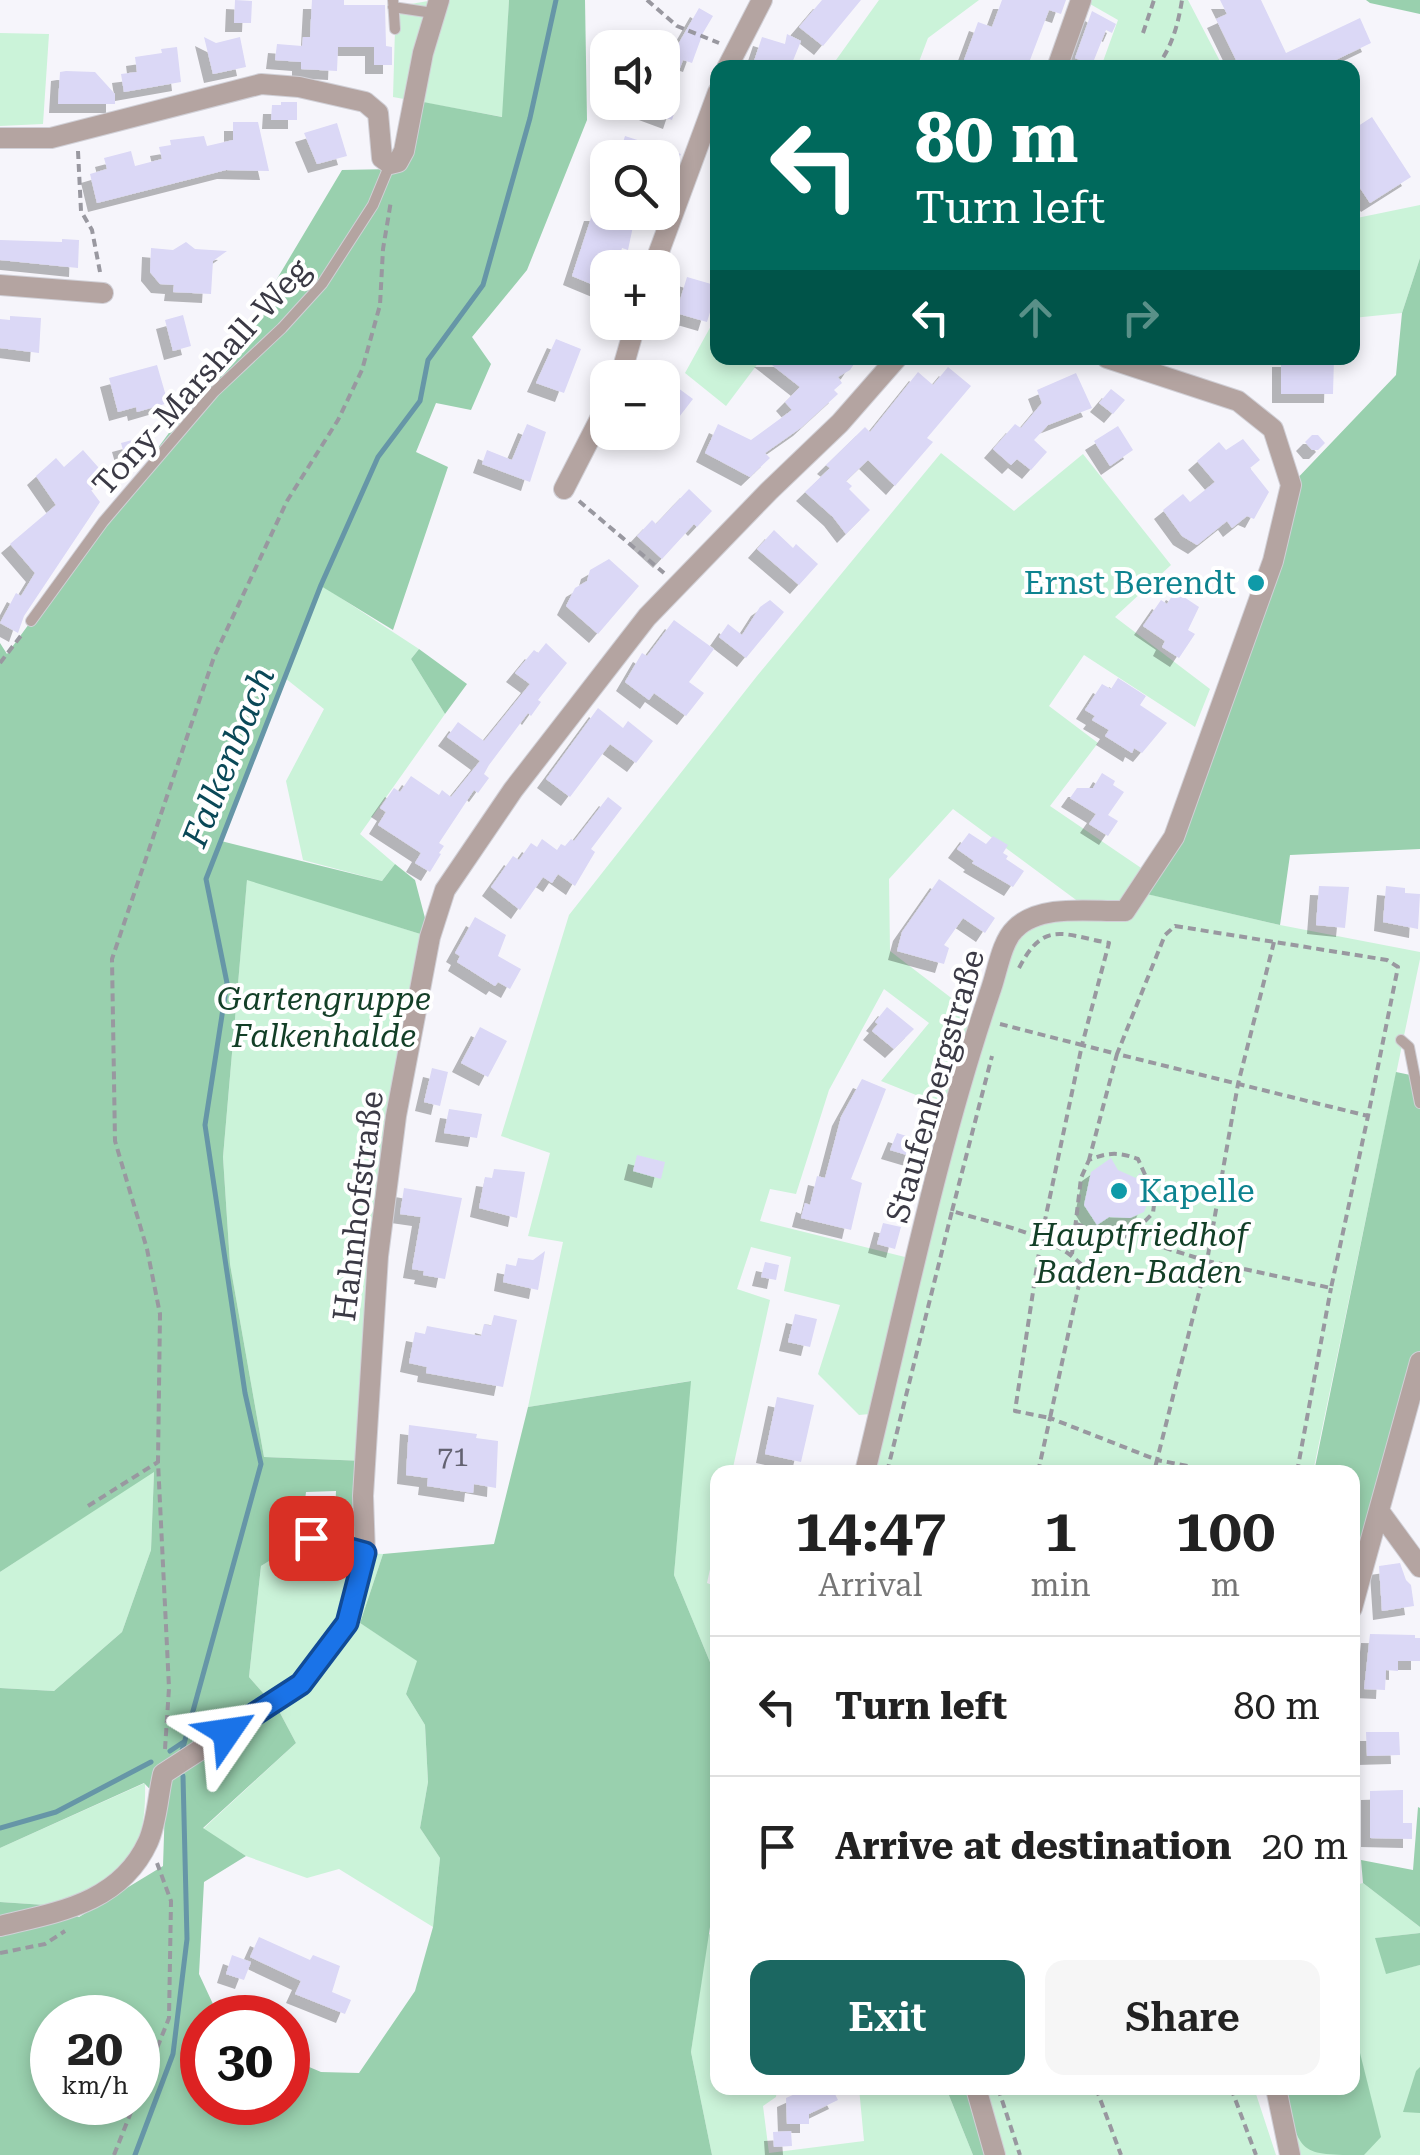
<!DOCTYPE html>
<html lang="en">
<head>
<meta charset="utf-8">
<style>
  :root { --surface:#fff; --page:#f6f6f6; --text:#222; --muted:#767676; --line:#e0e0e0; --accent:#1b6761 }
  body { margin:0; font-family:"Roboto Serif",serif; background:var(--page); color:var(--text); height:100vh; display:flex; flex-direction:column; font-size:38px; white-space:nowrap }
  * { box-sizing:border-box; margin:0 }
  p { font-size:32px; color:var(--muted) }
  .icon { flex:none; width:55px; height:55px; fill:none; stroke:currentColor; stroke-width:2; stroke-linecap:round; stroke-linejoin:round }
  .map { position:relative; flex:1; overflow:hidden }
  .side { position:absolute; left:710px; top:1465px; width:650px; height:630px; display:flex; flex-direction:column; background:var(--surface); border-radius:20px; box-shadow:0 5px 15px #0003 }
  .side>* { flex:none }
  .banner { position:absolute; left:710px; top:60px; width:650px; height:305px; border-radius:20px; box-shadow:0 5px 15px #0003; background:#00695c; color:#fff; overflow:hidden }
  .controls { position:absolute; left:590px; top:30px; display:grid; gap:20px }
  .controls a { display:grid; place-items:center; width:90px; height:90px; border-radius:20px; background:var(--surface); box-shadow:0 5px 15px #0003; font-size:50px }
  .speed { position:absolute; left:30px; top:1995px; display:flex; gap:20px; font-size:50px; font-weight:700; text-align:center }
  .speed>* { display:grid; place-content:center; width:130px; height:130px; border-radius:50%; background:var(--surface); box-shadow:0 5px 15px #0003; line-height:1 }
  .speed small { font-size:25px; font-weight:400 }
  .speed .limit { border:15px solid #d22; background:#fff; color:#111 }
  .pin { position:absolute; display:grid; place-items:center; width:85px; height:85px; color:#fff; margin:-42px; border-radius:20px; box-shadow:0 5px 15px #0006 }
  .me { position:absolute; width:110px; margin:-55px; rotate:58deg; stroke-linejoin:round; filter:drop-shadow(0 0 8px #0008) }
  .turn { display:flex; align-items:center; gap:35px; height:210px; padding:0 40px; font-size:45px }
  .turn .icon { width:130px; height:130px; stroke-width:2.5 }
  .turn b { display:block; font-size:70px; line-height:85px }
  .lanes { display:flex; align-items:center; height:95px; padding:0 40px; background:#0003; justify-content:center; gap:50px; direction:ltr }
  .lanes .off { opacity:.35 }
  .eta { display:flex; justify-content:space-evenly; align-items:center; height:170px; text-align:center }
  .eta b { font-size:60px; font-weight:600; line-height:70px }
  .action { display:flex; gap:20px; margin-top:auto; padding:20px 40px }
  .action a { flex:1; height:115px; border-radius:20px; background:var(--accent); color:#fff; font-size:40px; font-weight:600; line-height:115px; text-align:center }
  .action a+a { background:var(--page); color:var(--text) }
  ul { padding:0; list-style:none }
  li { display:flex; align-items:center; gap:30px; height:140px; padding:0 40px; border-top:2px solid var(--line) }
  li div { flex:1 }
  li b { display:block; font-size:38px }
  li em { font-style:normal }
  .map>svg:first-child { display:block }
  .green { fill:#cbf3d9; fill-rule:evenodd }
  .forest { fill:#99d0ae; fill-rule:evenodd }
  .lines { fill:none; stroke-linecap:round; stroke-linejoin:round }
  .stream { stroke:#6696a7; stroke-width:5 }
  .building { fill:#dbd8f6; filter:url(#shadow) }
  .lane-casing { stroke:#d1d0d7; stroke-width:12 }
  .street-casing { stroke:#d1d0d7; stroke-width:22 }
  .path { stroke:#9998a0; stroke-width:4; stroke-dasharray:8 5; stroke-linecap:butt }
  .lane { stroke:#b4a4a1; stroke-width:10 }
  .street { stroke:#b4a4a1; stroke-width:20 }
  .route-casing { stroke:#114b97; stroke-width:25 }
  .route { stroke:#1a73e8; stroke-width:18 }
  .culture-dot { fill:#0f9aa8; stroke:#fff; stroke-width:4 }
  .labels { text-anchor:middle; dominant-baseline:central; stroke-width:8; stroke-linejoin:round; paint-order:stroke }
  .number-label { font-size:28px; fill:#636271 }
  .street-label { font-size:32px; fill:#3b3a45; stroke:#fff }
  .culture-label { font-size:32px; fill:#0d838f; stroke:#fff; text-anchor:end }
  .park-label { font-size:32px; font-style:italic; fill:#133f27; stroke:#fff }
  .water-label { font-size:35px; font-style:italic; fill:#0a4857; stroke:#fff }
</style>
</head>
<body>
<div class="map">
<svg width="1420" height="2155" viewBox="0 0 1420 2155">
  <defs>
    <filter id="shadow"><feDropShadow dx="-9" dy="9" stdDeviation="0" flood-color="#0004"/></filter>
  </defs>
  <rect width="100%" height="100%" fill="#f6f5fb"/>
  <path class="green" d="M434,0H509L503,117L393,97L395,29L393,7Z
    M879,0H979L928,38L917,67H831Z
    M1092,0H1188L1223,67H1101L1118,20L1090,4Z
    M0,33L49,34L43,124L0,126Z
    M1420,205V258L1402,313L1353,318L1352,219Z
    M717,315L718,358H762L726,406L685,373Z
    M941,453L1014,511L1083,454L1171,565L1115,617L1210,689L1195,727L1084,655L1049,706L1098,743L1050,806L1150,874L1139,892L1280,925L1420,952V959L1313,1472H865L956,1111L881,1081L929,1023L884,989L829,1090L796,1194L770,1189L760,1221L909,1258L870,1414L859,1415L818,1374L840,1305L784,1291L791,1257L751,1247L737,1289L770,1300L732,1472H718L717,1537L707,1583L717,1587V1679L674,1575L690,1381L528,1407L563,1242L528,1236L550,1153L501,1136L569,915L757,676ZM953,809L1091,911L1011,932L980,1020L890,951L889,879Z
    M321,585L419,649L411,659L445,714L360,834L395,864L382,881L303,860L286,781L324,709L285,678Z
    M247,879L430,937L396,1116L365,1461L264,1457L230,1264L223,1157Z
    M154,1471L151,1550L122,1632L54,1691L0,1688V1572Z
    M300,1542L351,1559L365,1553L383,1554L360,1623L418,1661L406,1694L425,1725L428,1782L420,1828L440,1858L433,1927L339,1869L307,1878L246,1856L203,1829L296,1743L279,1711L249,1677L261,1566Z
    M145,1783C147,1858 123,1879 57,1909L45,1905L0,1902V1848Z
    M1363,1883L1420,1927V1933L1376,1938L1386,1973L1420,1965V2155H1290L1279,2088H1352L1353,1886Z
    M708,1934L717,1936L718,2088H777L776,2097L763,2106L769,2153L864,2141L859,2088H946L973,2155H712L691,2052Z
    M976,2088H1254L1276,2155H995Z"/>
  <path class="forest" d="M509,0H585L587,120L527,270L472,337L491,364L471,410L436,403L416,452L448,467L393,630L321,586L221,841L382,881L395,864L415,880L430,937L247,880L223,1157L230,1264L264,1457L365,1461L364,1536L334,1534L336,1491L306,1492L300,1542L261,1566L249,1677L279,1711L296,1743L203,1828L246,1856L204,1882L199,1974L219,2017L202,2018V2102H288V2058L321,2072L359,2073L415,1991L433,1927L440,1858L420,1828L428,1782L425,1725L406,1694L417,1661L360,1623L383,1554L494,1544L528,1407L691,1381L674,1575L717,1679V1881L691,2052L712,2155H0V1902L45,1905L79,1917L163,1866L165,1805L144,1783L0,1848V1688L54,1691L122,1632L151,1550L154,1472L0,1572V643L7,654L256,314L342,170L391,169L418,101L502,117ZM52,2018H138V2102H52Z
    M1366,0H1420V14L1370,3Z
    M1420,258V849L1290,855L1280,925L1138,892L1174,837L1291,485L1396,375L1402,313Z
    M419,649L467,684L445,714L411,659Z
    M1396,1072L1420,1077V1362L1353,1608L1352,1472H1314Z
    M1418,1807L1420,1808V1927L1363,1883L1361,1860L1413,1870Z
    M1420,1933V1965L1386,1974L1375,1938Z
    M1353,2025L1381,2137L1364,2155C1299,2155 1301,2155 1284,2093L1287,2088H1352Z
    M1420,2067V2113L1403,2112L1416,2071Z
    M946,2088H976L995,2155H973Z"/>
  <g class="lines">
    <path class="stream" d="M170,1751L182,1743
      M182,1751L261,1464L245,1393L205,1125L227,983L206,879L321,585L378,457L420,401L428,360L483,285L530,118L556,0
      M0,1828L56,1812L151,1762
      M135,2155L173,2054L187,1939L183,1776"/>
  </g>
  <path class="building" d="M235,0L252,1L251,23H234Z
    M312,0H344V5H385L386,46L392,47V65H374V47H338L337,71L301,69V62L275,60L277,44L302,46L303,37H310Z
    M822,0H861L823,46L799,27Z
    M1002,0H1066L1061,14L1049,10L1027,68H961L978,22L992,27Z
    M1220,0H1261L1286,53L1360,18L1371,43L1319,68H1240L1216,19L1227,14Z
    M699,8L713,16L703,33L692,63L683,60L667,102H678L672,120L629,104L662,102V43L676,48Z
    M1092,11L1116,24L1112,33L1106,30L1092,65L1075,58Z
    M787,34L801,41L790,68H773L754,61L762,37L785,44Z
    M204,37L216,43L240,37L246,67L213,74Z
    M177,47L181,82L124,92L121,74L137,72L135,57L162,53L161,49Z
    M66,71L95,72L115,94V104H58L60,72Z
    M281,102H297V120H271L272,105H281Z
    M1372,117L1411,177L1370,203L1352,176V130Z
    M233,122H258L269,171L226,170L97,203L90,174L107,169L104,158L131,151L135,166L162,159L159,147L171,145L170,140L204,136L207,146L233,140Z
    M337,123L347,156L317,164L304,133Z
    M625,136L681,154L679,158H618Z
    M593,212H636L628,250L622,248L616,268H608V291L572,276Z
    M62,239L79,240L78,268L0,260V240L62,242Z
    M186,242L195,249L227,251L213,261L211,294L173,292L174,285L160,284L150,272L151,248L173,250Z
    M687,277L718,286L707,322L676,313Z
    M183,315L191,346L173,351L165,320Z
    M10,316L41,318L39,353L0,348V319L10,320Z
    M556,339L581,349L564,393L536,383Z
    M763,358H858L850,370L838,377L842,383L834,390L838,394L802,427L765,453L770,458L750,477L705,453L718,424L751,440L792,410L785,402L800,387Z
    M1281,358H1334L1333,394H1281Z
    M157,365L168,403L137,412L136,407L118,412L109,378Z
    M948,367L971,386L927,438L933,442L895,486L868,460L846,481L852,486L849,489L870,510L846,534L833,517L805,492L830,468L826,465L865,427L870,432L918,372L933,385Z
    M1076,373L1092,408L1048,425L1034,440L1047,452L1031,470L1017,459L1011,465L993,449L1015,424L1021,428L1042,403L1037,390Z
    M674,385L693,399L662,439V400Z
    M1111,389L1125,400L1113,414L1099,403Z
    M527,424L546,432L530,482L482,464L487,450L512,460Z
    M1118,426L1133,450L1110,466L1094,441Z
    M1312,435H1318L1325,443L1318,450H1312L1305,442Z
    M136,439L140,453L125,457L121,443Z
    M1243,439L1260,460L1250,468L1269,492L1254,519L1247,516L1232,528L1227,521L1197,545L1182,536L1163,510L1183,494L1190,502L1215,482L1197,461L1219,442L1226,450Z
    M83,450L106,476L91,490L100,502L24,616L18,633L0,623L16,593L21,596L35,573L10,544L56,505L36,476L56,458L64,467Z
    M689,489L712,511L697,527L694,524L662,559L637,536L652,520L656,524Z
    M774,530L793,548L796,544L818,564L799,585L757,549Z
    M609,559L639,586L598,634L566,606L575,588L587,581L590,570Z
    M1175,591L1199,607L1188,630L1195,634L1179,658L1162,647L1165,641L1143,626L1161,600L1167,604Z
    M770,600L784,612L746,658L719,637L728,624L742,635L760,607Z
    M674,620L714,649L689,682L704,693L686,716L654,693L649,700L625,682L642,653L647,656Z
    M546,643L567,663L538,700L541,702L531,716L528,713L489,765L484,774L489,778L478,793L474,790L439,843L444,846L439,853L441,854L430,872L415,863L421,853L378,825L386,812L380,808L394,788L400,792L411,776L439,795L442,790L451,797L480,761L447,737L458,722L484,741L530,684L515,673L534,650L538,653Z
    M1118,678L1146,696L1140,705L1167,723L1142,753L1134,748L1132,753L1105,736L1109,730L1092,720L1095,716L1085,710L1102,684L1111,689Z
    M598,708L623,728L628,721L653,741L636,763L610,744L570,797L546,779Z
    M1102,773L1115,781L1113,785L1124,792L1108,815L1118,821L1108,836L1089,824L1096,814L1070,798L1077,788H1093Z
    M608,797L622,808L591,849L595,852L575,886L558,874L552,883L543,877L520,910L491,887L513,856L519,860L531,843L537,847L542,839L557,850L561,844L565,846L571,839L574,841Z
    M969,833L986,844L993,836L1008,845L1003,853L1008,856L1006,859L1024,871L1013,887L972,863L974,861L957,849Z
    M939,879L995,918L985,933L963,918L944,945L949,948L944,964L897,951L902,932Z
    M1319,886L1349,887L1345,928L1316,925Z
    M1386,886L1405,888V893L1420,894L1418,929L1383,922Z
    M475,917L506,935L498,956L521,969L510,989L498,982L495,986L457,962L460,956L455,953Z
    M887,1007L914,1029L894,1049L872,1031L878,1024L875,1022Z
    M480,1027L507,1041L488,1077L461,1063Z
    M432,1068L448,1072L440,1106L424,1102Z
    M862,1079L886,1089L851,1179L862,1183L851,1230L801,1218L805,1203L810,1205L817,1176L825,1178L841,1117Z
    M449,1109L482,1114L477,1138L444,1133Z
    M897,1133L922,1141L917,1158L890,1150Z
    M637,1155L665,1162L661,1179L633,1171Z
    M1111,1158L1118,1170L1136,1178L1140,1173L1150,1197L1144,1212L1130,1218L1109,1217L1097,1225L1084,1205L1091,1172Z
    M494,1169L525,1172L517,1218L479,1208L485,1177L492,1178Z
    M404,1188L462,1198L445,1279L423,1275L424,1271L412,1269L421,1217L400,1214Z
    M883,1223L901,1227L895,1249L877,1244Z
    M545,1251L538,1290L503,1282L506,1264L516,1266L518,1258L533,1260Z
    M765,1262L779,1265L776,1280L761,1277Z
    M795,1314L817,1319L810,1347L788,1342Z
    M494,1315L517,1320L503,1387L426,1373L427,1367L409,1363L415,1332L425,1334L427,1326L481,1336L484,1324L491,1326Z
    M777,1397L814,1405L801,1462L765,1454Z
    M409,1425L477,1434L476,1438L498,1441L496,1488L474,1484L473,1493L427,1486L428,1478L406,1475Z
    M1400,1563L1406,1580L1411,1585L1414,1606L1382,1611L1379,1566Z
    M1370,1634L1415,1635V1638H1420V1661H1398V1671L1386,1670L1385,1690L1364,1689Z
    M1366,1732H1399L1400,1755L1367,1756Z
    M1403,1790V1823H1412V1839L1370,1838V1791Z
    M259,1937L310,1960L313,1955L340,1966L332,1992L351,2000L345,2014L295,1994L301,1981L250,1957Z
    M232,1955L251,1962L244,1980L226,1974Z
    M808,2088H832L838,2100L809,2114V2124H787L786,2098Z
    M791,2131L792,2146L774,2147L773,2132Z"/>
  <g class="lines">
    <defs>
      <path id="lane" d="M393,0L395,29
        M393,7L433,13
        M31,621L103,522L214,392L282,328L322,284L373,205L390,164
        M1401,1040L1409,1047L1420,1103
        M314,1503L311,1538L364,1553"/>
      <path id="street" d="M727,68L762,0
        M1057,68L1081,0
        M0,138H51L261,84L299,87L365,102L378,113L382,158L390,164L398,162L404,151L423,53L439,0
        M653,268L718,92
        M0,285L103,293
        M620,378L636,322
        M564,489L608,403
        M865,1472C904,1312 937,1148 990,992C997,974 1001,942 1015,929C1040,903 1092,912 1125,911L1174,837L1273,561L1291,485L1273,429L1238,401L1107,358
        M1379,1511L1420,1567
        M1352,1608L1420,1362
        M0,1926C58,1912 120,1903 148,1842C157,1822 158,1795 163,1774L301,1684L347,1623L365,1553L363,1496L378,1256L396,1116L430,937L445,890L513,790L647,617L769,491L840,423L897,358
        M976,2088L995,2155
        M1279,2088L1277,2093L1290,2155"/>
    </defs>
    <use href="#lane" class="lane-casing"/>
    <use href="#street" class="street-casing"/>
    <path class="path" d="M647,0L677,26L719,43
      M1143,33L1154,0
      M1156,68C1172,47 1178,25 1182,0
      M78,151L81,211L92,230L100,272
      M579,501L664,573
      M0,663L23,633
      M1175,926L1387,960L1398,967L1368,1116L1117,1054L1165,935Z
      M1274,942L1238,1084L1207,1261L1331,1288L1368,1116
      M1019,968C1044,919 1064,935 1109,943L1082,1045L1117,1054L1089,1160
      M952,1211L992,1056
      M1127,1236L1207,1261L1157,1460L1219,1472
      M1072,1254L1081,1178L1089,1160C1108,1152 1119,1152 1138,1159L1155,1197L1153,1213C1118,1249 1119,1240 1077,1224
      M887,1472L952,1211C994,1224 1051,1233 1083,1266L1050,1418L1015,1411L1041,1239L1082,1045L1000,1024
      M1038,1472L1050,1418L1157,1460L1154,1472
      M1297,1472L1331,1288
      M88,1506L158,1462
      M165,1749L169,1688L158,1462L160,1314L147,1249L115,1141L112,959L214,657L287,501L338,420L362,370L380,305L383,249L391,201
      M0,1953L45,1944L65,1931
      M998,2088L1020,2155
      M1096,2088L1121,2155
      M1231,2088L1256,2155
      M138,2096L169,2018L171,1901L157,1863
      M114,2155L135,2102"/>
    <use href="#lane" class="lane"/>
    <use href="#street" class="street"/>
  </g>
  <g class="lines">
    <defs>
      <path id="route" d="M227,1732L301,1684L347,1623L365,1553L311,1538"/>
    </defs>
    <use href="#route" class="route-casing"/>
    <use href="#route" class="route"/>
  </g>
  <g class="culture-dot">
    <circle cx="1256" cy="583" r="10"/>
    <circle cx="1119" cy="1191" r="10"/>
  </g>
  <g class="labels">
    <g class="number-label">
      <text x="453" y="1456">71</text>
    </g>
    <g class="street-label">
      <text transform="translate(201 377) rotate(-48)">Tony-Marshall-Weg</text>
      <text transform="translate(935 1086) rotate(-74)">Staufenbergstraße</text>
      <text transform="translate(358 1206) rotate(-83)">Hahnhofstraße</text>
    </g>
    <g class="culture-label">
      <text x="1236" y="583">Ernst Berendt</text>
      <text x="1139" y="1191" text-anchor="start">Kapelle</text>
    </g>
    <g class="park-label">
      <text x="324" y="999">Gartengruppe<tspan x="324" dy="37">Falkenhalde</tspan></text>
      <text x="1139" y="1235">Hauptfriedhof<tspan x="1139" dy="37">Baden-Baden</tspan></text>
    </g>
    <g class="water-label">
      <text transform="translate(229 757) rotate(-68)">Falkenbach</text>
    </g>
  </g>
</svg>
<div class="controls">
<a><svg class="icon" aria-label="sound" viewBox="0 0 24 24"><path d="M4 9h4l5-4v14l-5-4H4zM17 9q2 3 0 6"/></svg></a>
<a><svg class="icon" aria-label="search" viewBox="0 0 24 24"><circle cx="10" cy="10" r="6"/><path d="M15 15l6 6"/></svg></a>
<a>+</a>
<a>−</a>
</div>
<div class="speed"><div>20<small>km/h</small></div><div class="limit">30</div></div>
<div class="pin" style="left:311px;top:1538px;background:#d93025"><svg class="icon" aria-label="arrive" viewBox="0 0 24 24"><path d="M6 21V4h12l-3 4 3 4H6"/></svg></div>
<svg class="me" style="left:227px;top:1732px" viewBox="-20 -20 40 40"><path d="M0-17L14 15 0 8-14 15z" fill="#1a73e8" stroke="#fff" stroke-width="4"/></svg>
<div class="banner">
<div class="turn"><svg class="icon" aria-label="left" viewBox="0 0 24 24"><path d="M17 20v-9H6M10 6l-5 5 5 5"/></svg><div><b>80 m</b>Turn left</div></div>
<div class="lanes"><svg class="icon" aria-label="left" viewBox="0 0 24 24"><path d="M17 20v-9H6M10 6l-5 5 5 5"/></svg><svg class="icon off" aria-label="ahead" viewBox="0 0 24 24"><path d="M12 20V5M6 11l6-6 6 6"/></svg><svg class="icon off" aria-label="right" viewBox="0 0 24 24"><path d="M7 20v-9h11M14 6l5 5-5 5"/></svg></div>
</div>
<section class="side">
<div class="eta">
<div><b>14:47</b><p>Arrival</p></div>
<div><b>1</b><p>min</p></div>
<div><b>100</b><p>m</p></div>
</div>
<ul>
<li><svg class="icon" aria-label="left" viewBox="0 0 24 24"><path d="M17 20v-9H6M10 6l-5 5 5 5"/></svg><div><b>Turn left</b></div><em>80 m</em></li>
<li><svg class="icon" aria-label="arrive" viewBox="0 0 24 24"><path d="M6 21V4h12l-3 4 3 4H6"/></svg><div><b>Arrive at destination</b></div><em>20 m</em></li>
</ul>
<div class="action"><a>Exit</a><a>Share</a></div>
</section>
</div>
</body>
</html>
